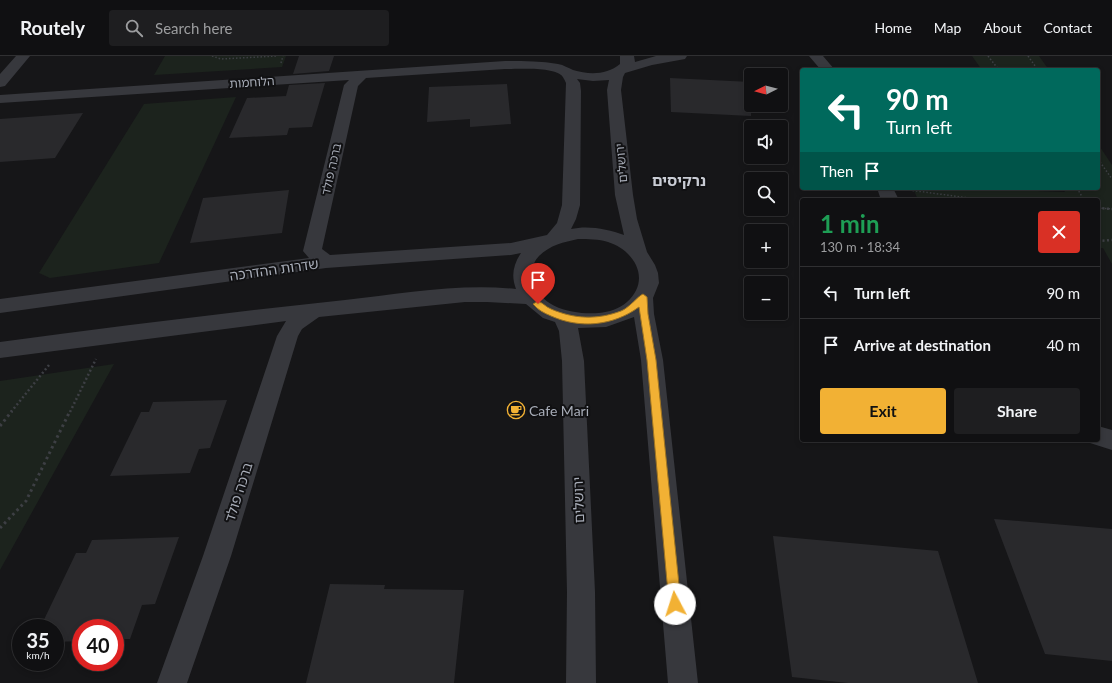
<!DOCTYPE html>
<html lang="en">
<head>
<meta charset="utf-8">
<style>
  :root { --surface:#101012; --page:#1e1e20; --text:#f1f3f6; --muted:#9c9d9f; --line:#303032; --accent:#f2b134 }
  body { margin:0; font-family:Lato,"Noto Sans Hebrew",sans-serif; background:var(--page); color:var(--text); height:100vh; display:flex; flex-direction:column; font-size:15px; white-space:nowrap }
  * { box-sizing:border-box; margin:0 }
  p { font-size:13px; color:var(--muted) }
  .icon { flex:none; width:22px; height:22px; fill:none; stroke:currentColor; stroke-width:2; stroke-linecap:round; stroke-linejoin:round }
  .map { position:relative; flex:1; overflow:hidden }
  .side { position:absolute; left:800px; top:142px; width:300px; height:244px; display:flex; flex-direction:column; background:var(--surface); border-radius:4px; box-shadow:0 2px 6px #0003,0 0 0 1px var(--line) }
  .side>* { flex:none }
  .hud { position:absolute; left:800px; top:12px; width:300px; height:122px; border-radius:4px; box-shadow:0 2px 6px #0003,0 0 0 1px var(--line); background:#00695c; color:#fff; overflow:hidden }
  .needle { width:26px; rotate:264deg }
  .buttons { position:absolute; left:744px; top:12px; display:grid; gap:8px }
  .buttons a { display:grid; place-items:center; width:44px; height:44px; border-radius:4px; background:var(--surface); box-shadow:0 2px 6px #0003,0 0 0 1px var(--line); font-size:20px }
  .speed { position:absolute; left:12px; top:563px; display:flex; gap:8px; font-size:20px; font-weight:700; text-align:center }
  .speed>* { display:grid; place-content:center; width:52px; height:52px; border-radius:50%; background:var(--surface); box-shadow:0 2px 6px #0003,0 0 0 1px var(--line); line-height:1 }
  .speed small { font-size:10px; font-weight:400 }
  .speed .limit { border:6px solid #d22; background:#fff; color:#111 }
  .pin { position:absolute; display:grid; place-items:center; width:34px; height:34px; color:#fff; margin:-41px -17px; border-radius:50% 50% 50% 0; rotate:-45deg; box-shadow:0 0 4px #0007 }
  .pin .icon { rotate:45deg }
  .me { position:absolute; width:44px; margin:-22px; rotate:355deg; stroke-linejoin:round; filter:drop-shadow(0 0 3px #0008) }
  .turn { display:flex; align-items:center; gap:14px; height:84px; padding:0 20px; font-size:18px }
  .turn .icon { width:52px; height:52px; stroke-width:2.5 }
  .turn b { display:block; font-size:28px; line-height:34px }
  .then { display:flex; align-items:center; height:38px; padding:0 20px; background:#0003; gap:8px; font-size:15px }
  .round { display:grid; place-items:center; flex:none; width:42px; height:42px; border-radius:4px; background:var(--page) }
  .summary { display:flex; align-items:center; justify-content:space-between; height:68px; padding:0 20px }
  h1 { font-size:24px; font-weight:700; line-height:30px; color:#1e9e55 }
  .primary-button { display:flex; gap:8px; margin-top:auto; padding:8px 20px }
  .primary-button a { flex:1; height:46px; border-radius:4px; background:var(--accent); color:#111; font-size:16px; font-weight:700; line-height:46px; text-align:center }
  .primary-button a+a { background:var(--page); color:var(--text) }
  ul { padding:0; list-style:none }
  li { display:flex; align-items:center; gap:12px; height:52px; padding:0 20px; border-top:1px solid var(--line) }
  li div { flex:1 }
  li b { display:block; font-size:15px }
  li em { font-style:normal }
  header { display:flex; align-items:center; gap:24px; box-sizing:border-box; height:56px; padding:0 20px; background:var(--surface); border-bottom:1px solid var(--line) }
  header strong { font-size:19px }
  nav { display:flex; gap:22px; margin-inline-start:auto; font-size:14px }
  .search { width:280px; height:36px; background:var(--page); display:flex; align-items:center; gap:10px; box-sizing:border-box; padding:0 14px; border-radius:4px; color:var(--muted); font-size:15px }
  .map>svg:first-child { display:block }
  .green { fill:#1c231d }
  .building { fill:#29292c }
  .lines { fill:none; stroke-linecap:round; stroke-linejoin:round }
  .path-far2 { stroke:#3d3f44; stroke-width:1.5; stroke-dasharray:1.5 2; stroke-linecap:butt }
  .path-far1 { stroke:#3d3f44; stroke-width:2.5; stroke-dasharray:2 2.5; stroke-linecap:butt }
  .path { stroke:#3d3f44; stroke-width:3; stroke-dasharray:2.5 3.5; stroke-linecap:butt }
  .minor { fill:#37383d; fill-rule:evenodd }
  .route { fill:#f2b134; stroke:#9d7322 }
  .labels { text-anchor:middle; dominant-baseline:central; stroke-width:4; stroke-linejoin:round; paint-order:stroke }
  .far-street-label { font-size:12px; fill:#a8adb8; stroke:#111113 }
  .street-label { font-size:14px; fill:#a8adb8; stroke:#111113 }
  .poi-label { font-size:14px; fill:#a8adb8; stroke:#111113; text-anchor:start }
  .far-district-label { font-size:15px; font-weight:bold; fill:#c9ccd4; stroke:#111113 }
</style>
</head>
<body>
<header>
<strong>Routely</strong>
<div class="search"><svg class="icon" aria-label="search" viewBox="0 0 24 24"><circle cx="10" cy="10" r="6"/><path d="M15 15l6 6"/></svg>Search here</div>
<nav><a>Home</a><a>Map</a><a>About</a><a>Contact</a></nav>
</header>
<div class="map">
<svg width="1112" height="627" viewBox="0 0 1112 627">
  <rect width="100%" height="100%" fill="#161618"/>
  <path class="green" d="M165,0H286L282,11L154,19Z
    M972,0H1039L1049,14H982Z
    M236,41L159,207L50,222L39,217L144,48Z
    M1098,88L1112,109V208L1103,192H1098V144H918L913,132H960L1065,136L1063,132H1098Z
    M114,308L0,514V325Z"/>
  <path class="building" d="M299,0H334L329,15L293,18Z
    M670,22L751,26V60L671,56Z
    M325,27L312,71L289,72L287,79L229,82L247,42L286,40L289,29Z
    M507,28L511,68L470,71V63L427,66L429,31Z
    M83,57L55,102L0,106V63Z
    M289,134L282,177L190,187L203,142Z
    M227,344L210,392L199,393L190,417L110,420L141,356H149L153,346Z
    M994,463L1112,473V605L1045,598Z
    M773,480L938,495L978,627H848L792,621Z
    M179,481L155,548L142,549L130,583H115V572H81V585L55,586V572H40L76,497H86L92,484Z
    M330,528L385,529L384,533L464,534L454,627H306Z"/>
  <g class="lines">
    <path class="path-far2" d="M212,0L221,3L277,0
      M988,0L999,14
      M1028,0L1038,14
      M281,7L283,0
      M1098,103L1112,123
      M1077,132L1084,144
      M909,134L984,144
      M1098,152L1112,153"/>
    <path class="path-far1" d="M1098,152L1112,153
      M1098,185L1112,184
      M11,356L49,309
      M70,356L96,303"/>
    <path class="path" d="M0,370L12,355
      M0,472L26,445L70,355"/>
    <path class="minor" d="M16,0H30L5,30L0,31V18Z
      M620,0H634L635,6L656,0H687L685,3L652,9L625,17L623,21L621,34L633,139L637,163L647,196L655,209L658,217L659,227L653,242L654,258L663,304L698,627H668L641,304L634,261L606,271L578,272L584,305L595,536L596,627H566L567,536L562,305L559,275L555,266L543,262L526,248L487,246H465L319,261L302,273L298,280L231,500L187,627H157L203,500L277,280L286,265L0,302V286C115,271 230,256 345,244C401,238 459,227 516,233C511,220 513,209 521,197L511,199L326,212L0,257V243L309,202L303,195L344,29L349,24L0,47V39L505,5C523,5 541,5 558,8C564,9 568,12 573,14C589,19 607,19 620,8ZM505,13C517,13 552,11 561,19C563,20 565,25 566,27L562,149L557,167L547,179L511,187L330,199L322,193L358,30L366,22ZM577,23L593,25L609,24L607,34L615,139L624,179C608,173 588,169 571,173L576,163L580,149L581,35L580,27ZM578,183C588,183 599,183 608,186C636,195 651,225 627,246C619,253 609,256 599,257C574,259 537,252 533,222C531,214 533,206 539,200C550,189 564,186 578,183Z
      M809,0H823L835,14H821Z
      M877,132H893L899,144H881Z
      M1098,370L1112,374V394L1090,387L1088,384H1098Z"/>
  </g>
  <path class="route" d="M643,238L647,241L648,258L656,304L681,548L679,553L675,554L671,553L669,548L647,304L639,251C613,270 580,273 551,260C544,257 538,254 533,248L538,245C543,247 546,251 551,253C574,263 597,264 621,255C629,252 638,240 643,238Z"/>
  <defs>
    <symbol id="cafe-ring" viewBox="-11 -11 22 22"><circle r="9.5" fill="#111113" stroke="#f2b134" stroke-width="1.5"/><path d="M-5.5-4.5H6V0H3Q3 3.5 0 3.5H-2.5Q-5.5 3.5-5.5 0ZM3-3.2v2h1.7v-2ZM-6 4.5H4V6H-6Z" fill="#f2b134"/></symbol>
  </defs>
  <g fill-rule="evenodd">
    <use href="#cafe-ring" x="506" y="344" width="20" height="20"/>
  </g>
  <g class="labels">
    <g class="far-street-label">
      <text transform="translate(252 26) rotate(-4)">הלוחמות</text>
      <text transform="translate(621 107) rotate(-95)">ירושלים</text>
      <text transform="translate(331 113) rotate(-77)">ברכה פולד</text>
    </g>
    <g class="street-label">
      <text transform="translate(274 213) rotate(-8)">שדרות ההדרכה</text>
      <text transform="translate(238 436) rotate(-72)">ברכה פולד</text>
      <text transform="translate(578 444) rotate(-92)">ירושלים</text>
    </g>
    <g class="poi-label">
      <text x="529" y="354">Cafe Mari</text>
    </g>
    <g class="far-district-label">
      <text x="679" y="124">נרקיסים</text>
    </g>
  </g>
</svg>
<div class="buttons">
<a><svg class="needle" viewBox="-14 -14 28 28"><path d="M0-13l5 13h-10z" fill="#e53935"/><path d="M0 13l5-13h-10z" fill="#9c9d9f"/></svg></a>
<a><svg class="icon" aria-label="sound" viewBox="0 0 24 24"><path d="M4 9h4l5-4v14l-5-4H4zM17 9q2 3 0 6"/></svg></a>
<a><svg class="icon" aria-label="search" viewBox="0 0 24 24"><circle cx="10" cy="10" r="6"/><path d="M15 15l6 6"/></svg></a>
<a>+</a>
<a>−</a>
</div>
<div class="speed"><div>35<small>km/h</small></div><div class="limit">40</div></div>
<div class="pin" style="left:538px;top:248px;background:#d93025"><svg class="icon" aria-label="arrive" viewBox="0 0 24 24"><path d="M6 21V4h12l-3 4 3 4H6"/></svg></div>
<svg class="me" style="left:675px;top:548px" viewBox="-20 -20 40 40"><circle r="19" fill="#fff"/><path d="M0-13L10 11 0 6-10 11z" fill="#f2b134"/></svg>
<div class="hud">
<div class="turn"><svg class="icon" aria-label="left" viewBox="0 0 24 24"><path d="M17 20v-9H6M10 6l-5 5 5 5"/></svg><div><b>90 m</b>Turn left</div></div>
<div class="then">Then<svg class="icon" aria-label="arrive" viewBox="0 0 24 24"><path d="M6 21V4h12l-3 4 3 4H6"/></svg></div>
</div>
<section class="side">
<div class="summary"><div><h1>1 min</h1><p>130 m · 18:34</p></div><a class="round" style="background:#d93025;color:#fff"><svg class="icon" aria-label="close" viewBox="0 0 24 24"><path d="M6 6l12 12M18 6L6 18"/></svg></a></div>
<ul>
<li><svg class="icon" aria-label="left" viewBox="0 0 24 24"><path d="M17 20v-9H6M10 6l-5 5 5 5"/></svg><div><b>Turn left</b></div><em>90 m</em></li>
<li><svg class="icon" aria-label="arrive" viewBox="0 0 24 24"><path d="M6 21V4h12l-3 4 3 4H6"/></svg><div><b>Arrive at destination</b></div><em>40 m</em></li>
</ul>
<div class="primary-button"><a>Exit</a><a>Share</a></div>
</section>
</div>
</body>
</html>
